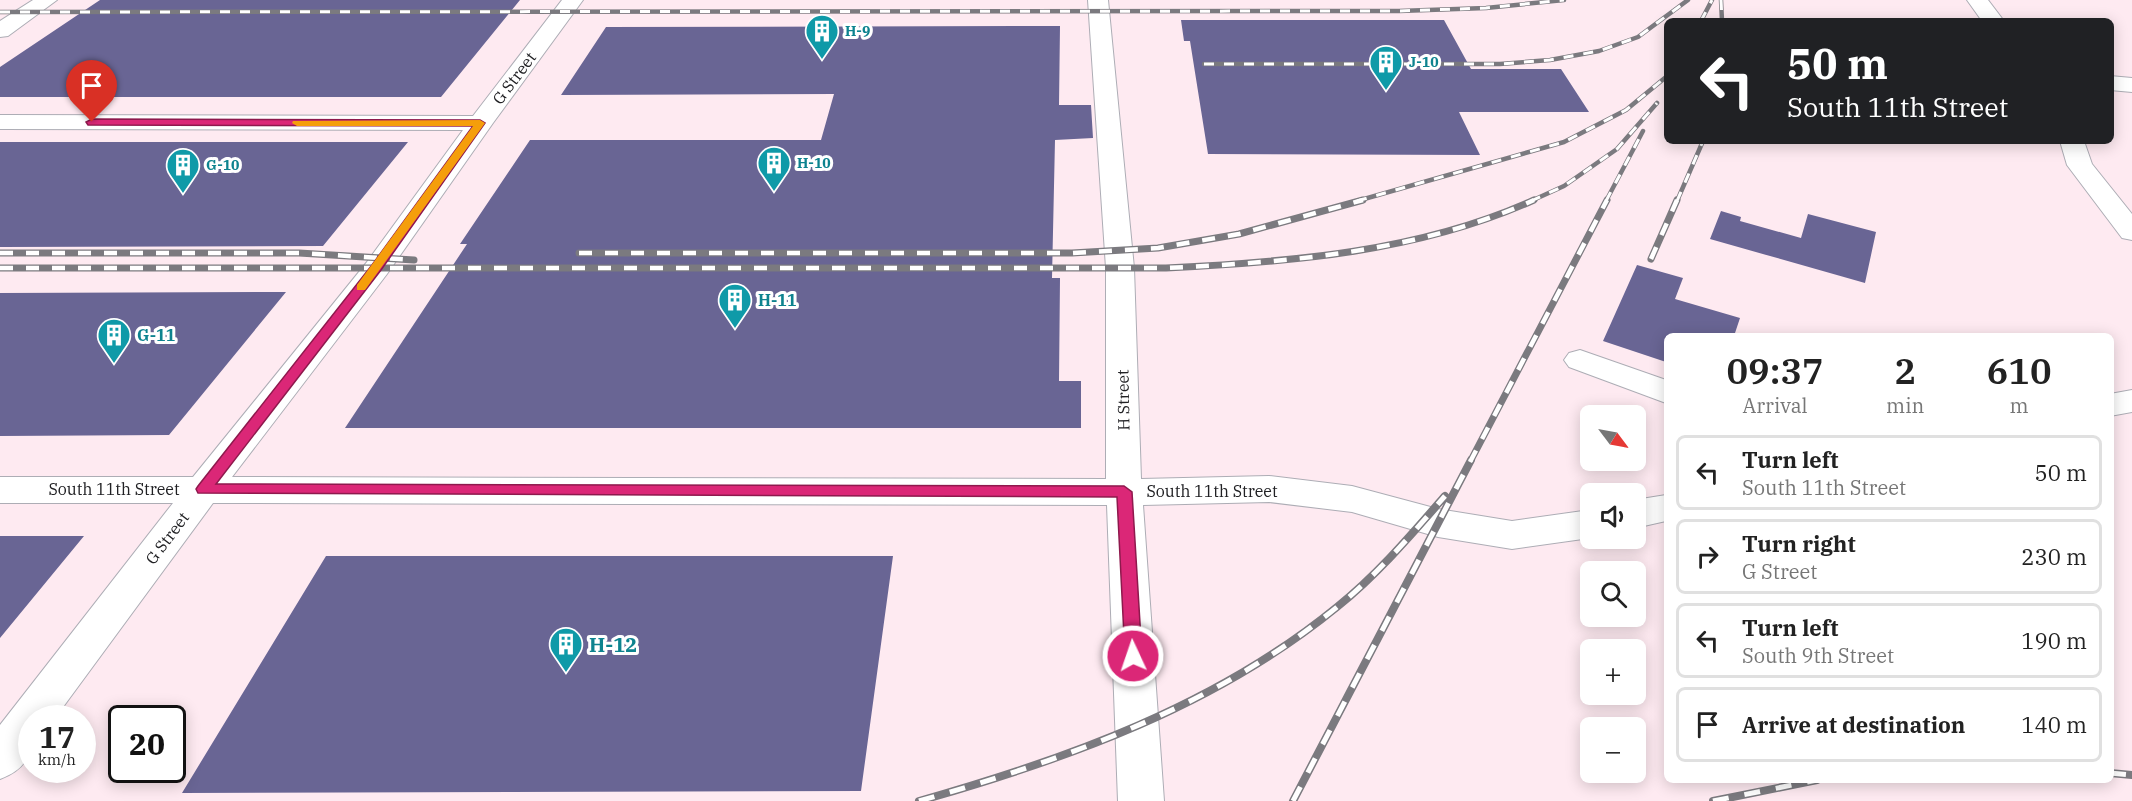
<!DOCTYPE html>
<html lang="en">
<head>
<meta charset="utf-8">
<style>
  :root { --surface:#fff; --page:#f2f2f2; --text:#222; --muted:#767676; --line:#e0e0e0 }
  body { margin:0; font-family:"IBM Plex Serif",serif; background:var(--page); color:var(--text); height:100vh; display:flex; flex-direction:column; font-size:22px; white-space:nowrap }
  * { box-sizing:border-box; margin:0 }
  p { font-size:20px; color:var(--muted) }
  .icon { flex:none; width:33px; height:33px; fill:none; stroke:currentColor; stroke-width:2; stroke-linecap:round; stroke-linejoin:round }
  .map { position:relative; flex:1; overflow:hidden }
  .drawer { position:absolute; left:1664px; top:333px; width:450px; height:450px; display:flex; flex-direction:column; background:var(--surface); border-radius:9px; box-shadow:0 3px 15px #0003 }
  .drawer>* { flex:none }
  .top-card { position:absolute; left:1664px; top:18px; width:450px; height:126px; border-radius:9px; box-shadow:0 3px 15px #0003; background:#202124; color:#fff; overflow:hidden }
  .needle { width:39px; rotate:122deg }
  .tools { position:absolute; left:1580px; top:405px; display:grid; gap:12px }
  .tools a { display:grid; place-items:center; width:66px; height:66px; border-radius:9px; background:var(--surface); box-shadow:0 3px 15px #0003; font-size:30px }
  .speed { position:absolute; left:18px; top:705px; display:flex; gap:12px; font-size:30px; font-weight:700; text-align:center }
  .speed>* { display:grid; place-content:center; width:78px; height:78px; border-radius:50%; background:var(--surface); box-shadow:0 3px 15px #0003; line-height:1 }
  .speed small { font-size:15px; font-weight:400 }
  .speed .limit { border:3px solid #111; border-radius:9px; background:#fff; color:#111 }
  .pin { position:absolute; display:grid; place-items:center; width:51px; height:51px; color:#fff; margin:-62px -26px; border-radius:50% 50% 50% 0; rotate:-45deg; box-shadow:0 0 6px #0007 }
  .pin .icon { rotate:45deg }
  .me { position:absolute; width:66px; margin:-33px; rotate:357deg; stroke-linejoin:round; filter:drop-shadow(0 0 4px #0008) }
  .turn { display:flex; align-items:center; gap:21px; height:126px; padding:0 24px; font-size:27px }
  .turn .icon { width:78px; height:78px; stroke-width:2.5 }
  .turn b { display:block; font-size:42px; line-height:51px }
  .eta { display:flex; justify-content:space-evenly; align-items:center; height:102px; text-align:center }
  .eta b { font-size:36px; font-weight:600; line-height:42px }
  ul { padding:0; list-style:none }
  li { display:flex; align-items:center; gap:18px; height:75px; margin:0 12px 9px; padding:0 12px; border:3px solid var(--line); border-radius:9px }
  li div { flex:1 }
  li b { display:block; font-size:22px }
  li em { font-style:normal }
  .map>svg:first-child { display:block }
  .industrial { fill:#feeaf1; fill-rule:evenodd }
  .building { fill:#696594 }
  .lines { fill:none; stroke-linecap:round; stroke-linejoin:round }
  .minor-casing { stroke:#adadb5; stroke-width:2 }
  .minor { fill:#fff; fill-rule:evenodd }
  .rail-far2-casing { stroke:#7b7a7f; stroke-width:4.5 }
  .rail-far1-casing { stroke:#7b7a7f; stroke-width:7 }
  .rail-casing { stroke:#7b7a7f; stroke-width:8 }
  .rail-far2 { stroke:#fff; stroke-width:3; stroke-dasharray:10; stroke-linecap:butt }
  .rail-far1 { stroke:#fff; stroke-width:4.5; stroke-dasharray:13; stroke-linecap:butt }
  .rail { stroke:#fff; stroke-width:5; stroke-dasharray:16; stroke-linecap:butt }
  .route { fill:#db2777; stroke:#8e194d; stroke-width:1.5 }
  .slow { fill:#f59e0b }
  .labels { text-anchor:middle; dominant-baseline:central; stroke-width:6; stroke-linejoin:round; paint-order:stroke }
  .far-culture-label { font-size:14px; font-weight:bold; fill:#0d838f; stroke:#fff; text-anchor:start }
  .street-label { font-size:16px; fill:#212124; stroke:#fff }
  .culture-label { font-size:16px; font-weight:bold; fill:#0d838f; stroke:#fff; text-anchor:start }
  .near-culture-label { font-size:20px; font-weight:bold; fill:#0d838f; stroke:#fff; text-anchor:start }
</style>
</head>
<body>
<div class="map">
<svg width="2132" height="801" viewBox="0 0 2132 801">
  <rect width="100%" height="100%" fill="#faf9ff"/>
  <path class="industrial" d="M0,0H2132V801H0ZM1666,21H2110V141H1666ZM1666,336H2110V780H1666ZM1590,416H1635V460H1590ZM1590,494H1635V538H1590ZM1590,572H1635V616H1590ZM1590,650H1635V694H1590ZM32,718H82V770H32ZM122,718H172V770H122ZM1590,728H1635V772H1590Z"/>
  <path class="building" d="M100,0H520L441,97H0V67Z
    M1181,20H1444L1471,69H1561L1589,112H1459L1480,155L1208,154L1190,41H1184Z
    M1060,26L1059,105H1091L1093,138L1055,140L1052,278H1060L1059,381H1081V428H345L467,244H460L530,140H821L834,94L561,95L606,27Z
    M0,142H408L323,246L0,247Z
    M1721,211L1741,217L1740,221L1801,238L1808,214L1876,232L1865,283L1710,239Z
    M1637,265L1683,278L1675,299L1740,318L1734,336H1666V362L1603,341Z
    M286,292L169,435L0,436V293Z
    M0,536H84L0,638Z
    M326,556H893L861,791L182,793Z"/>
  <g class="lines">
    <defs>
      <path id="minor" d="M33,0H57L8,36L0,37V21Z
        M562,0H583L493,123L387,274L232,477L1106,479V268L1088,0H1108L1134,268L1141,479L1269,476L1352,486L1438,509L1512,521L1590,510V538L1512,549L1438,537L1352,512L1269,502L1143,505L1164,801H1118L1107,505L213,503L55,718H32C32,749 32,767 0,779V725L173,503H0V477H193L367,262L463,130L0,129V115L473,116Z
        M1967,0H1988L2004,21H1982Z
        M2110,76L2132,78V92L2110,90Z
        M2060,141H2084L2092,164L2132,214V240L2122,238L2067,165Z
        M1580,350L1666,380V403L1569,367L1564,360L1569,353Z
        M2132,390V412L2110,416V394Z
        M1666,495V521L1635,528V500Z"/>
    </defs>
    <use href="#minor" class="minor-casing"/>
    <use href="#minor" class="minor"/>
    <defs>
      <path id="rail-far2" d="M1721,0L1722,21
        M0,12L1399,11L1486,8L1564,0
        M1701,21L1712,0
        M1204,64H1500L1550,60L1599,51L1638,37L1688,0
        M1357,201L1564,142L1626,110L1666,77
        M1531,201L1564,186L1617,149L1657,103
        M1606,201L1643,131
        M1677,201L1703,141"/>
      <path id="rail-far1" d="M0,253H299L414,260
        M579,253H1072L1158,248L1239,234L1363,200
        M1651,259L1677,200
        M0,268H1166C1291,262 1419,252 1534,200
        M1470,462L1607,200"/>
      <path id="rail" d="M2110,773L2132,775
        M919,801C1067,759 1216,706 1337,607C1378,574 1411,535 1445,496
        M1293,801L1471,460
        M1713,801L1817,780"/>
    </defs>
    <use href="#rail-far2" class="rail-far2-casing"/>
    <use href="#rail-far1" class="rail-far1-casing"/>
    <use href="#rail" class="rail-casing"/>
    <use href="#rail-far2" class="rail-far2"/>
    <use href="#rail-far1" class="rail-far1"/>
    <use href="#rail" class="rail"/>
  </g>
  <path class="route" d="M92,119L480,120L485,123L381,270L216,484L1124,486L1132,492L1142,656L1139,661H1127L1125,656L1117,497L198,493L196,489L198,486L372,265L473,126L88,125L86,122Z"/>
  <path class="slow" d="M480,120L485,123L365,290H357V285L473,126H297L292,123L293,121Z"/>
  <defs>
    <symbol id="building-pin" viewBox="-11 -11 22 30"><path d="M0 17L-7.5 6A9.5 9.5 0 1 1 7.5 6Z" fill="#0f9aa8" stroke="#fff"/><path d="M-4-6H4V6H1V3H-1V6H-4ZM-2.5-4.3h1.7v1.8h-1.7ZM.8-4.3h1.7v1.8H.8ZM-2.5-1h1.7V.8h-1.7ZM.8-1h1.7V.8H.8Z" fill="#fff"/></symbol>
  </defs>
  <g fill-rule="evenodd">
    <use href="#building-pin" x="803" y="12" width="38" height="52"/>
    <use href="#building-pin" x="1367" y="43" width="38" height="52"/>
    <use href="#building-pin" x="755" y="144" width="38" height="52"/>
    <use href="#building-pin" x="164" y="146" width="38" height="52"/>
    <use href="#building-pin" x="716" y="281" width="38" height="52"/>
    <use href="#building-pin" x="95" y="316" width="38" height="52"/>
    <use href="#building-pin" x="547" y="625" width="38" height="52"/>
  </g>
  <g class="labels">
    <g class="far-culture-label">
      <text x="845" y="31">H-9</text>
      <text x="1409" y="62">J-10</text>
      <text x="797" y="163">H-10</text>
      <text x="206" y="165">G-10</text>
    </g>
    <g class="street-label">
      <text transform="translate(514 78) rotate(-53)">G Street</text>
      <text transform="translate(1123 400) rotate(-91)">H Street</text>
      <text x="114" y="489">South 11th Street</text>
      <text x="1212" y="491">South 11th Street</text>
      <text transform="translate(167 538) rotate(-53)">G Street</text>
    </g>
    <g class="culture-label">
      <text x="758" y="300">H-11</text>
      <text x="137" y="335">G-11</text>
    </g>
    <g class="near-culture-label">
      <text x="589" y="644">H-12</text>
    </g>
  </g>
</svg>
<div class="tools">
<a><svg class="needle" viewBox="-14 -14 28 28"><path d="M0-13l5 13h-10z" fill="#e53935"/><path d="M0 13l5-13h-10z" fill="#767676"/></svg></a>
<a><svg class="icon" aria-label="sound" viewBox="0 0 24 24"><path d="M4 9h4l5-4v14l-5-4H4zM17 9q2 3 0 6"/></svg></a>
<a><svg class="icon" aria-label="search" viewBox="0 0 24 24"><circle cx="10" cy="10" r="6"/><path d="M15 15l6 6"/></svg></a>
<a>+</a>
<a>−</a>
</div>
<div class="speed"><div>17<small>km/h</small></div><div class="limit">20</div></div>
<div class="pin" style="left:92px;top:122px;background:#d93025"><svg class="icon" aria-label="arrive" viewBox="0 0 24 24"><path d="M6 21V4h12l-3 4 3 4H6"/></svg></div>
<svg class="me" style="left:1133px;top:656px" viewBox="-20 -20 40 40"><circle r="17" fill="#db2777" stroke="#fff" stroke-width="3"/><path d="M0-11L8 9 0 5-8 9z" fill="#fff"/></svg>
<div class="top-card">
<div class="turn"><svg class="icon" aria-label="left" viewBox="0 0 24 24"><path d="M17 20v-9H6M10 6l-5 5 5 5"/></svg><div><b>50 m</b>South 11th Street</div></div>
</div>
<section class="drawer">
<div class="eta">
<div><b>09:37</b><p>Arrival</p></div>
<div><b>2</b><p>min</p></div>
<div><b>610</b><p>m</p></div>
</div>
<ul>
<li><svg class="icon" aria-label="left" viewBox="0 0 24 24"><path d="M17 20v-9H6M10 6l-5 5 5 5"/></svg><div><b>Turn left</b><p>South 11th Street</p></div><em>50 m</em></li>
<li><svg class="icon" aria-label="right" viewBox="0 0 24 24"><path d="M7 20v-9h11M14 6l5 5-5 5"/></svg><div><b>Turn right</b><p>G Street</p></div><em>230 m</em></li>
<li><svg class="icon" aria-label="left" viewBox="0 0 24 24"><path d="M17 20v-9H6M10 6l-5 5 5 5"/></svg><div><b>Turn left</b><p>South 9th Street</p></div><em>190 m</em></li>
<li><svg class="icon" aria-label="arrive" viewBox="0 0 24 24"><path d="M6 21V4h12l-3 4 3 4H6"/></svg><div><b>Arrive at destination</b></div><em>140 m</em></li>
</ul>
</section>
</div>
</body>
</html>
